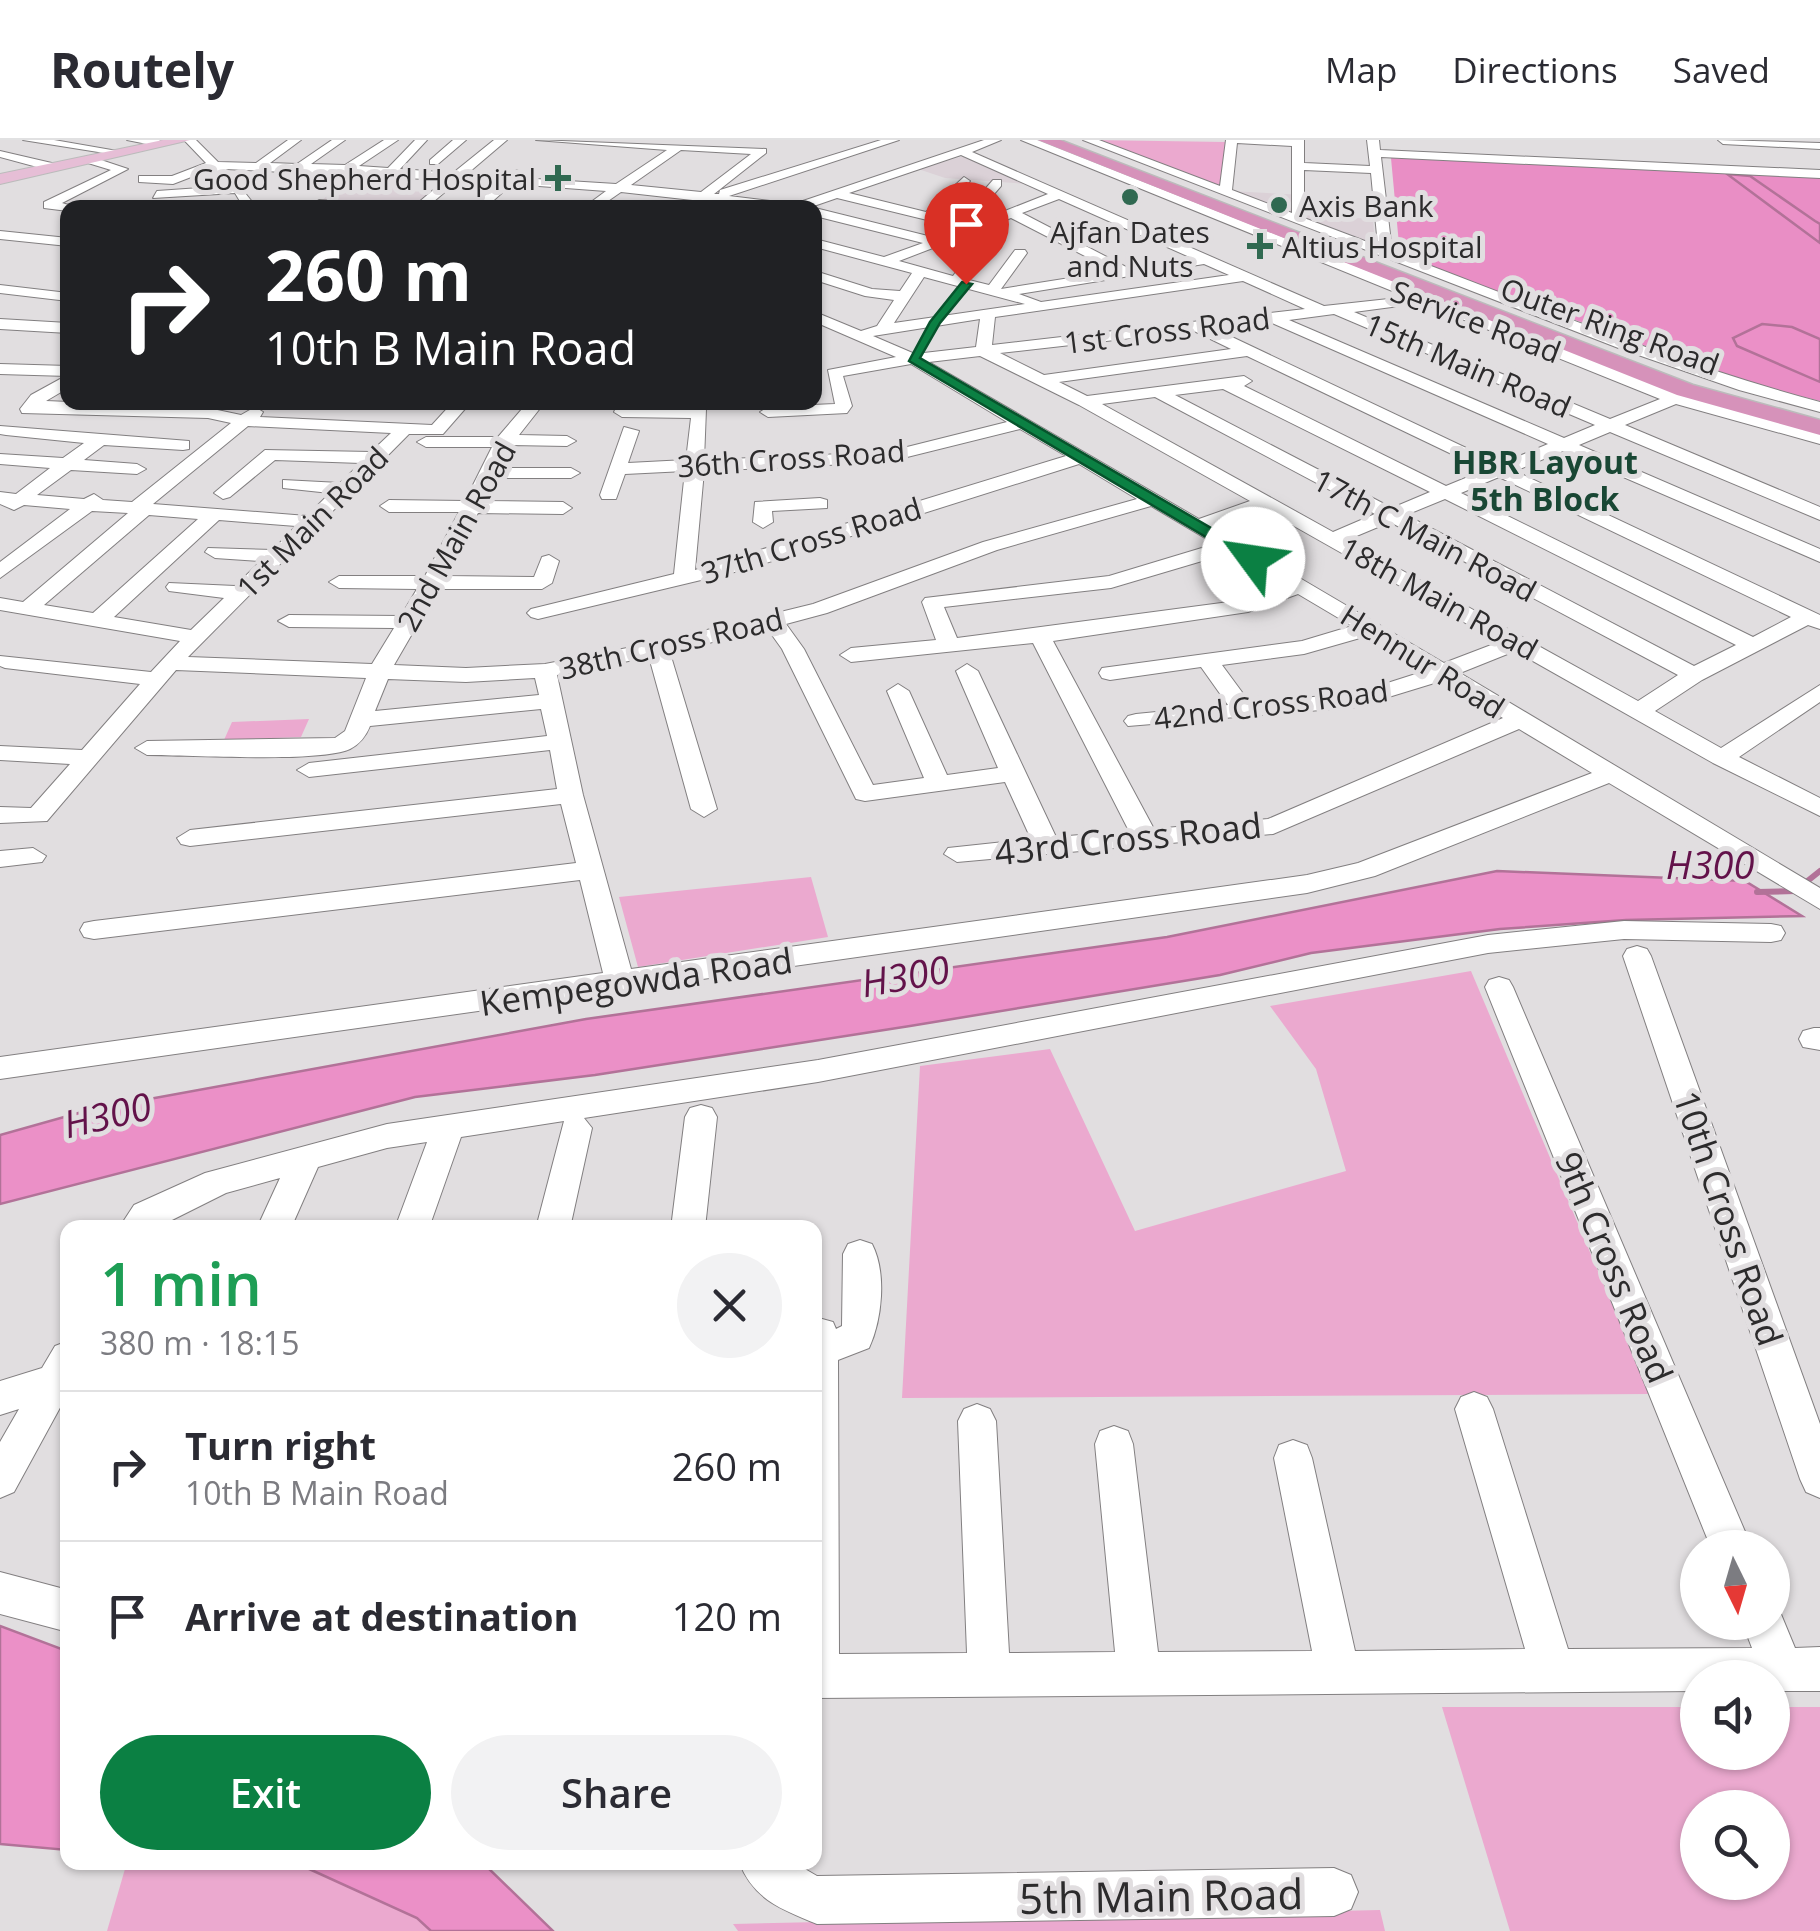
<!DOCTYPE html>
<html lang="en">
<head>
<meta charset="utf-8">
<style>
  :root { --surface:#fff; --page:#f2f2f3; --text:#2b2b33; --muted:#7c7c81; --line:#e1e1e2; --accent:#0b8043 }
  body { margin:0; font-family:"Open Sans",sans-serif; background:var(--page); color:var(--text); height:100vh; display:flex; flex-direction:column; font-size:38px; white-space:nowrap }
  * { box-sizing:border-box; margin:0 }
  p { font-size:32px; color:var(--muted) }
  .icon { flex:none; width:55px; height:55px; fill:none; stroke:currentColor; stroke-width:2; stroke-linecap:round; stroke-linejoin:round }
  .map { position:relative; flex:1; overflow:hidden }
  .drawer { position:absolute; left:60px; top:1080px; width:762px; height:650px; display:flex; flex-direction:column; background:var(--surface); border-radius:20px; box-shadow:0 2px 8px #0004 }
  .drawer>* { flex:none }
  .hud { position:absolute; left:60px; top:60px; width:762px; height:210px; border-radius:20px; box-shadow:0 2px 8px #0004; background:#202124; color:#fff; overflow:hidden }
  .needle { width:65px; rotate:175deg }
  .tools { position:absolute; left:1680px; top:1390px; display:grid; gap:20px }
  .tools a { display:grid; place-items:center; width:110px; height:110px; border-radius:50%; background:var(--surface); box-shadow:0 2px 8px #0004; font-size:50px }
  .pin { position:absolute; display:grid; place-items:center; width:85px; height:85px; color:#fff; margin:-102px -42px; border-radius:50% 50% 50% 0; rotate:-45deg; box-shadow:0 0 10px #0007 }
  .pin .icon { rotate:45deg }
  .me { position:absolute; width:110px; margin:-55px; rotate:301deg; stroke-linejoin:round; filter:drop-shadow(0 0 8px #0008) }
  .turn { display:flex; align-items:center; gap:35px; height:210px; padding:0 40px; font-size:45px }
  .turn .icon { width:130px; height:130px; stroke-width:2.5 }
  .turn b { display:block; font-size:70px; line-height:85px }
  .round { display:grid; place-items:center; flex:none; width:105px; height:105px; border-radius:52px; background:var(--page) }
  .overview { display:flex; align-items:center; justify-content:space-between; height:170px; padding:0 40px }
  h1 { font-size:60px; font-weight:600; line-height:75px; color:#1e9e55 }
  .action { display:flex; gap:20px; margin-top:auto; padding:20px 40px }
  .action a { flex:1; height:115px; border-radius:60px; background:var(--accent); color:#fff; font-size:40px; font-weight:600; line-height:115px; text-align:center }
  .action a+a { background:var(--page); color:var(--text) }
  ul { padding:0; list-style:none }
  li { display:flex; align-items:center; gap:30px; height:150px; padding:0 40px; border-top:2px solid var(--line) }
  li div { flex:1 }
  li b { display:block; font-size:38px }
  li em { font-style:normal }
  header { display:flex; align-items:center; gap:60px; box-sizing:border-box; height:140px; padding:0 50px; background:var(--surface); border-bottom:2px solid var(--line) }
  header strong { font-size:48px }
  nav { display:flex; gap:55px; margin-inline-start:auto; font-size:35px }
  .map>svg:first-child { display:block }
  .built { fill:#dbd1d7 }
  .green { fill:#eba9cf; fill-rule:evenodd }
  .forest { fill:#e98ec5 }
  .water { fill:#eb90c7; stroke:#b27298; stroke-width:2.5 }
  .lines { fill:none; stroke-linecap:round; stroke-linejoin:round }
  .stream { stroke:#b27298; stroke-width:6 }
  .minor-casing { stroke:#827f80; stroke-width:2 }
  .major-casing { stroke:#bbb; stroke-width:2 }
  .highway-casing { stroke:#bbb; stroke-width:3 }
  .minor { fill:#fff; fill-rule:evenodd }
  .major { fill:#e6bed6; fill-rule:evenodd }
  .highway { fill:#d692ba; fill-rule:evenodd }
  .route { fill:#0b8043; stroke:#07532c; stroke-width:2.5 }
  .poi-dot { fill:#306951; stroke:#e1dee0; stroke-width:4 }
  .labels { text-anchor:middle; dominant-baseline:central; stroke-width:10; stroke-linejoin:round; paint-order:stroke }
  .far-poi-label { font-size:30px; fill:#2c2b2c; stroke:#e1dee0; text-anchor:start }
  .far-street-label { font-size:30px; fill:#2c2b2c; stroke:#e1dee0 }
  .far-quarter-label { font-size:32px; font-weight:bold; fill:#194734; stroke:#e1dee0 }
  .street-label { font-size:35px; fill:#2c2b2c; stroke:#e1dee0 }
  .water-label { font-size:38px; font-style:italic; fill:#63124a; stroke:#e1dee0 }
  .near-street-label { font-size:42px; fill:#2c2b2c; stroke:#e1dee0 }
</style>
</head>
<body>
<header>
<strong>Routely</strong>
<nav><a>Map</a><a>Directions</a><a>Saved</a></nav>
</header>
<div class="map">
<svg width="1820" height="1791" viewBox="0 0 1820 1791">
  <rect width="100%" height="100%" fill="#e1dee0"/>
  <path class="built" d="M964,16L1027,44L945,38L918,29Z
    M387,35L407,36L395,51L435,52L416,67L317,64L340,46L371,47Z
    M1230,51L1305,55V75L1373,79L1375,106Z"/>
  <path class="green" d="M1092,0L1225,2L1222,50Z
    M309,579L301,597L224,600L232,582Z
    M811,737L828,797L638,827L619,757Z
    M1471,831L1650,1254L902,1258L920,926L1050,909L1135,1091L1346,1031L1316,929L1270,866Z
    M1442,1567H1697L1698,1612H1772L1773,1567H1820V1791H1510ZM1698,1668H1772V1742H1698Z
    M127,1722L296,1723L417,1778L431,1791H107Z
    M1380,1770L1385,1791H738L733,1784Z"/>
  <path class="forest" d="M1391,18L1820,38V261L1740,241L1400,115Z"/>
  <path class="water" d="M1727,34L1750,36L1815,81L1820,84V103Z
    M1762,184L1792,187L1820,199V242L1737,206L1733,198Z
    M1497,731L1745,741L1802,776L1626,780L1500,789L1311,813L1220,835L910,886L595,935L415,957L0,1064V995L89,970L586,879L1167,797Z
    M0,1486L67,1511V1710L0,1704Z
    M296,1723H483L553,1791H431L417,1778Z"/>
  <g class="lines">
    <path class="stream" d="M1757,752L1795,751L1820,731"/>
    <defs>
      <path id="minor" d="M23,0H54L123,12L117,15Z
        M127,0H159L163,3L157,6Z
        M184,0H196L218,22L256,23L288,0H301L270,23L297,24L332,0H345L311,24L345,25L384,0H398L359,26L388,28L415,0H427L400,29L453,33L494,0H507L467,34L507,37L517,30L523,34L520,38L616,44L667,10L536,0L766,9V13L714,54H719L720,50L881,0H899L729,56L794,64L984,0H1001L972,12L1324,166L1407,157L1021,0H1037L1681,255L1820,294V304L1676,264L1625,285L1820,367V380L1610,292L1579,305L1820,409V422L1563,311L1515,331L1820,475V489L1808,485L1702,540L1655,571L1721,608L1820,545V562L1739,617L1820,658V676L1713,623L1515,511L1460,533L1820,748V769L1609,643L1375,736L1307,753L0,939V917L603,833L580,740L94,799L84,797L80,790L84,783L94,781L576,723L561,664L190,706L181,704L177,698L190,690L557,649L550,610L309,637L297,630L309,623L547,596L541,569L370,586C366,596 360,604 350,609C320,623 187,615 147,615L135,608L147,601L335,598L345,591L366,538L176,530L47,681L0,683V667L31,668L70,624L0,620V606L82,610L140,544L5,528L0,526V516L151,532L180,501L0,470V458L23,462L128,373L92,371L0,438V422L70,369L24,365L14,370L0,364V352L16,354L50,328L0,324V314L63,318L84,303L6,295L0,294V286L189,301V309L183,310L104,305L84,320L137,324L146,329L137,334L71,330L37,355L84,359L94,354L103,360L132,362L231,283L208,278L22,273L20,269L31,255L62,238L68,236V248L46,261L208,268L241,275L255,267L263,272L260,277L432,285L453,262H471L443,294H409L188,517L372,524L394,488L289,487L278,481L289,475L401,476L417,449L339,448L329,442L339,436H425L459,372H389L380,366L389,360L465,361L492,307H426L417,302L426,297H498L528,262H545L519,295L567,296L576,301L567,306L511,305L500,328H571L580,333L571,338H495L483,361L563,362L572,368L563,374L478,373L445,436L534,437L542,417L549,415L559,421L552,443L542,449H438L394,525L466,528L545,524L658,502L813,464L983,402L1137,359L1079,324L747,429L538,479L531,477L527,473L531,469L674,434L685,331L625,334L616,359H602L600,355L624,287L639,291L628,323L686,320L691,278L622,277L614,272L616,268L706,269L704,320L887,312L1007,282L911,224L843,236L852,266L847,273L768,277L760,272L768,267L835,264L828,230L896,217L815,182V172L861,191L877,186L894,160L865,156L815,140V131L872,149L900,151L912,133L815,107V99L884,117L923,103L815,76V68L936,98L960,88L837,58L808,68H764L621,52L598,68H583L606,51L512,44L485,68H471L499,43L459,40L426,68H412L445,40L226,29L257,68H244L235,53L153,58L157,51L229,46L212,29L173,44L139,42V36H172L206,23ZM681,10L751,14L701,52L631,45ZM961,15L1048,54L972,84L969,83L1001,46V40H993L958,80L938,75L970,41L964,37L926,72L849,53ZM1059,59L1194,119L1130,129L1022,73ZM1011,78L1114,131L1001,149L1027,113L1025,110H1015L989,145L965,139L988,107L986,104H976L953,136L899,121ZM1204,124L1229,135L1041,162L1019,154ZM924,137L1025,164L894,183ZM1243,141L1305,169L992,205L995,177ZM1422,163L1660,259L1610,279L1354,172ZM1334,174L1595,285L1564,298L1289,180ZM980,179L976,207L915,214L873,196ZM1271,182L1272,183L1548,304L1500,324L1213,188ZM1194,191L1231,209L1044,235L1000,213ZM980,216L1079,265L1250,361L1199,379L929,222ZM1247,216L1485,330L1446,346L1244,246L1252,241L1244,236L1087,256L1059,242ZM1223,249L1430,352L1392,368L1175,255ZM1155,257L1375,374L1333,392L1102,264ZM248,286L391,293L371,312L265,310L214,353L223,359L230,357L275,320L361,323L340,343L283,340V348L330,353L307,376L153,364ZM1020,289L1066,316L695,430L704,331L887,322ZM1499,337L1791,477L1753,497L1461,353ZM1445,359L1736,505L1694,526L1406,375ZM1151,366L1215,404L1109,436L925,458L922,462L936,500L851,508L840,515L851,522L1033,503L1129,691L1056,697L978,531L967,524L956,531L998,628L947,635L909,551L898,544L887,551L924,638L873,645L804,509L786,484L827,473L997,410ZM1264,369L1499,502L1444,523L1213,387ZM149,375L198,379L93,473L44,465ZM219,380L296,386L273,410L208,408L205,412L215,418L261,421L235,446L169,443L166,447L169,451L224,458L191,490L114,477ZM1390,382L1678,535L1638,561L1347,400ZM1229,413L1284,445L1244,460L957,498L944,467L1111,448ZM1298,454L1352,486L1302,501L1102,528L1099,533L1102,538L1110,540L1201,527L1228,565L1136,574L1128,576L1124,581L1128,586L1356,567L1441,541L1503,578L1268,679L1154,689L1053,501L1248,472ZM767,488L782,509L856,659L865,661L1005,642L1031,699L948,708L944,714L957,722L1273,694L1519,589L1592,633L1358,723L1307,735L631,829L583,655L557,535L649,517L691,669L704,677L717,669L670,513ZM1367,496L1425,531L1356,553L1250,563L1222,525L1304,514ZM535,538L539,555L375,571L388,539L466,542Z
        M453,0H466L438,24H430V20Z
        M1083,0H1099L1220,46L1226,0H1304V23L1370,26L1367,0H1379L1380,10L1820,30V38L1381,17L1392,111C1534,165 1674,223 1820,262V272L1739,250L1621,209ZM1237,3L1292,6V73L1232,50ZM1304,30L1371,33L1378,106L1304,78Z
        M1718,0L1820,3V9L1723,4Z
        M0,11L56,24L58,27L52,31L0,17Z
        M92,17L128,29L62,63L78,68H68V71L44,68V62L111,30L88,23Z
        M319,60L377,64L383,68L315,67L313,64Z
        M0,91L68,98V106L0,99Z
        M0,145L68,153V161L0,153Z
        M0,179L68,183V193L0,189Z
        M0,224L68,226V236L0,234Z
        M357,262H373V263L365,268Z
        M820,358L827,360V368L772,371L773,382L763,388L753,382L755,362Z
        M33,708L46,716L42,722L0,727V711Z
        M1624,781L1771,784L1781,786L1785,793L1781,800L1771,802L1624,799L1488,813L818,942L584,978L592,988L570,1088H536L564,981L461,997L429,1088H395L427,1002L387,1008L318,1027L291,1088H257L280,1038L226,1053L156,1088H119L134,1065L205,1033L387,984L818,920L1488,795Z
        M1637,806L1647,809L1651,816L1820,1284V1358L1806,1352L1800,1339L1623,816L1627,809Z
        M1499,837L1509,840L1513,847L1752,1408H1711L1485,847L1489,840Z
        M1814,888H1820V910L1803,907L1799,899L1803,891Z
        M701,965L712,968L717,977L705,1088H671L685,977L690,968Z
        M860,1100L872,1104C887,1133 882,1180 869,1208L838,1220L839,1514L967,1513L958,1281L964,1269L977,1264L990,1269L996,1281L1009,1513L1115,1512L1095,1304L1100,1291L1114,1286L1128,1291L1133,1304L1158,1512L1312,1511L1274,1318L1279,1305L1293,1300L1307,1305L1312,1318L1355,1511L1525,1509L1455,1269L1461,1257L1474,1252L1487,1257L1493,1269L1568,1509L1752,1508L1742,1482H1772V1465L1778,1467L1795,1508L1820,1507V1551H1772V1538H1698V1551L815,1558V1177L833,1182L836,1189L842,1186L843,1114L848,1104Z
        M68,1201V1253L14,1352L0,1358V1302L19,1269L0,1275V1241L42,1228L55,1206Z
        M0,1432L68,1450V1492L0,1474Z
        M739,1722H793L817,1736L1334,1728L1351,1735L1358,1752L1351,1769L1334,1776L817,1784C781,1769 754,1760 739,1722Z"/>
      <path id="major" d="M163,0H190L0,44V34Z"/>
      <path id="highway" d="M1038,0H1060L1693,245L1820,280V295L1677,255Z"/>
    </defs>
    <use href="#minor" class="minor-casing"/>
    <use href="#major" class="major-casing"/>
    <use href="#highway" class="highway-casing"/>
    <use href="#minor" class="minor"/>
    <use href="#major" class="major"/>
    <use href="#highway" class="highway"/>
  </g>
  <path class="route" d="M962,142L972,144L940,183L920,218L1259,416V422H1248L909,221L930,182Z"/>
  <g class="poi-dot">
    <path d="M553 23h10v10h10v10h-10v10h-10v-10h-10v-10h10z"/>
    <circle cx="1130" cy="57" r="10"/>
    <circle cx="1279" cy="65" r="10"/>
    <path d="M1255 91h10v10h10v10h-10v10h-10v-10h-10v-10h10z"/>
  </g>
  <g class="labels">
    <g class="far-poi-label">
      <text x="536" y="38" text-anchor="end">Good Shepherd Hospital</text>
      <text x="1299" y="65">Axis Bank</text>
      <text x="1130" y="91" text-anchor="middle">Ajfan Dates<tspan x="1130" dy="34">and Nuts</tspan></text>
      <text x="1282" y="106">Altius Hospital</text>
    </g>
    <g class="far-street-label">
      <text transform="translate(1476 181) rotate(21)">Service Road</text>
      <text transform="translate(1610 186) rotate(20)">Outer Ring Road</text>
      <text transform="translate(1167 190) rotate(-7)">1st Cross Road</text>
      <text transform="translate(1468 225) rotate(23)">15th Main Road</text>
      <text transform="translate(791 318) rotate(-4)">36th Cross Road</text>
      <text transform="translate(312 382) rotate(-45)">1st Main Road</text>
      <text transform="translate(1425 395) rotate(28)">17th C Main Road</text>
      <text transform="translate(456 396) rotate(-61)">2nd Main Road</text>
      <text transform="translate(811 400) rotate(-17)">37th Cross Road</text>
      <text transform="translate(1439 458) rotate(29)">18th Main Road</text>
      <text transform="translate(671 503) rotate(-13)">38th Cross Road</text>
      <text transform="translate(1423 521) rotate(32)">Hennur Road</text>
      <text transform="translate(1271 564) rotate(-7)">42nd Cross Road</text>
    </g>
    <g class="far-quarter-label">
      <text x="1545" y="321">HBR Layout<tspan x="1545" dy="37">5th Block</tspan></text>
    </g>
    <g class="street-label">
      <text transform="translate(1128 698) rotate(-6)">43rd Cross Road</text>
      <text transform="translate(636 841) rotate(-8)">Kempegowda Road</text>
      <text transform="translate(1729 1078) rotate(71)">10th Cross Road</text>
      <text transform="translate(1615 1127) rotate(67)">9th Cross Road</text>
    </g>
    <g class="water-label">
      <text x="1710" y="724">H300</text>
      <text transform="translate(905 835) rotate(-10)">H300</text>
      <text transform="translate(107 974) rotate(-13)">H300</text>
    </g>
    <g class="near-street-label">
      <text transform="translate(1161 1755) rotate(-1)">5th Main Road</text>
    </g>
  </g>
</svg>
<div class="tools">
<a><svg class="needle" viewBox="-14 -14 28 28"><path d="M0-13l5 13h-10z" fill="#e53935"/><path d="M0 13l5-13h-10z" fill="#7c7c81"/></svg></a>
<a><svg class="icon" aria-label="sound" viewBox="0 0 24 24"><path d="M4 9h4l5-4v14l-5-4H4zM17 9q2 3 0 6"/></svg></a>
<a><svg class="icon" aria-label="search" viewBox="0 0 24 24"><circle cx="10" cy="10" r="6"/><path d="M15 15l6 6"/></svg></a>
</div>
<div class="pin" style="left:966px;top:144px;background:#d93025"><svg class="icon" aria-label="arrive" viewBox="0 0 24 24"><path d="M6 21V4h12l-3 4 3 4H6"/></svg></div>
<svg class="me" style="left:1253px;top:419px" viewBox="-20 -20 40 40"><circle r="19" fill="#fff"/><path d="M0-13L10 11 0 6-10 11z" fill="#0b8043"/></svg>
<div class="hud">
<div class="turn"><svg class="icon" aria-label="right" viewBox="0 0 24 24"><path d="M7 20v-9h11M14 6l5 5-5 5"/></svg><div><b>260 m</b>10th B Main Road</div></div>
</div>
<section class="drawer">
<div class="overview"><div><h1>1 min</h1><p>380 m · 18:15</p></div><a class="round"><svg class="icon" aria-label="close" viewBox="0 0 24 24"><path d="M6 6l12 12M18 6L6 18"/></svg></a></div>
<ul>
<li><svg class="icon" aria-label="right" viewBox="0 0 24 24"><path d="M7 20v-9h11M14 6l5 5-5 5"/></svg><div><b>Turn right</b><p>10th B Main Road</p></div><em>260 m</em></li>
<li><svg class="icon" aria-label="arrive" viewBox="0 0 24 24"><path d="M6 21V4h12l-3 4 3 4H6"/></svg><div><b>Arrive at destination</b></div><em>120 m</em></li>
</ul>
<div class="action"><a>Exit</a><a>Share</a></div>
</section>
</div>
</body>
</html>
